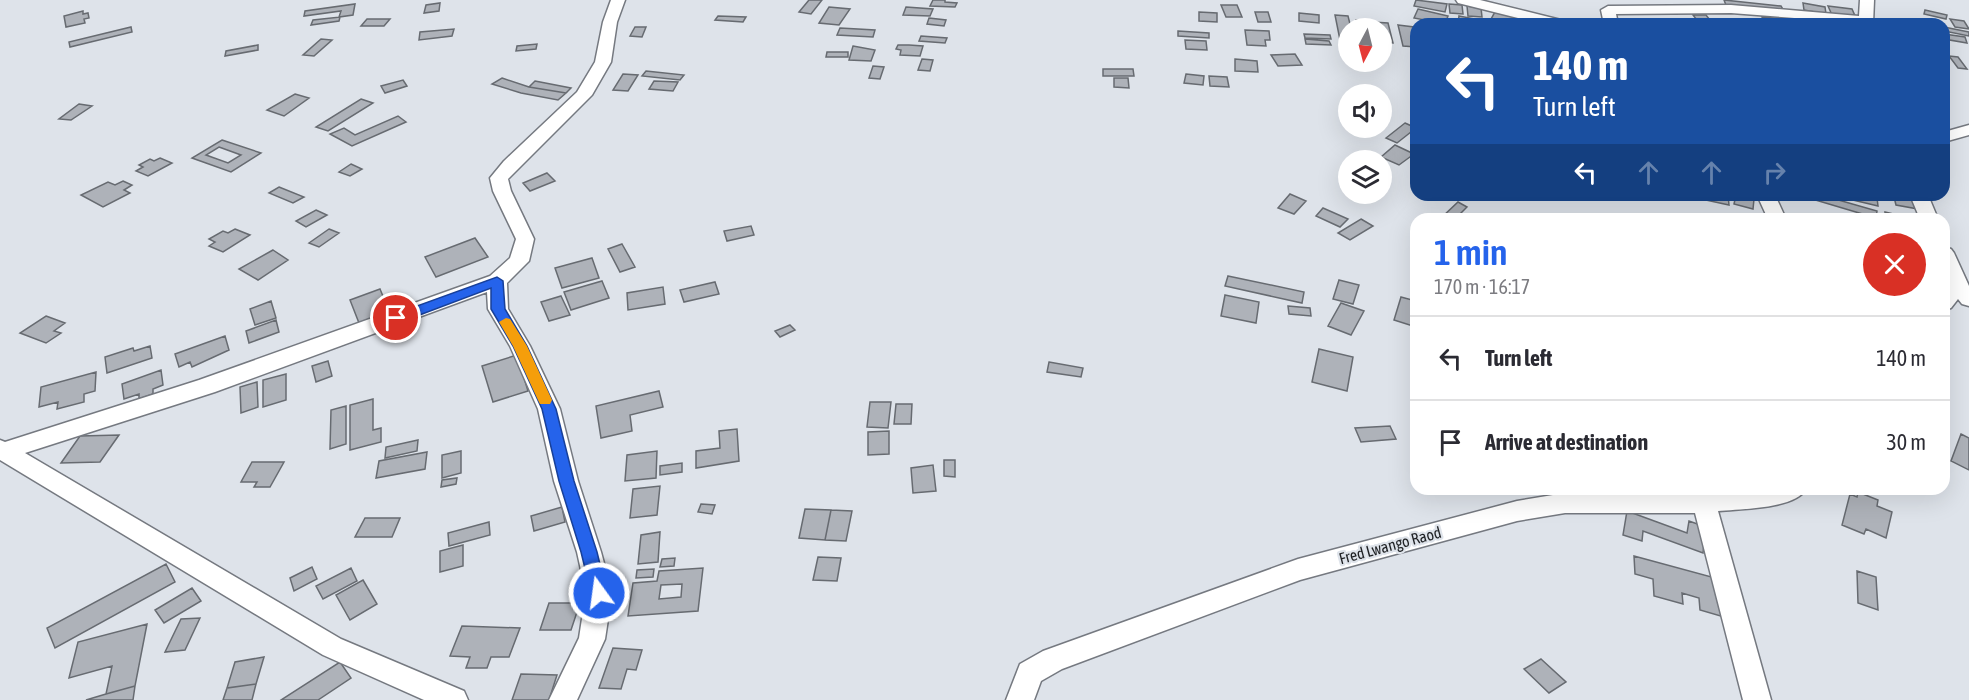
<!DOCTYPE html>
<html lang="en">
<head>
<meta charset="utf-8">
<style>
  :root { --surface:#fff; --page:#f7f7f7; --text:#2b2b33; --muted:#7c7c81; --line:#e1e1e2; --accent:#2563eb }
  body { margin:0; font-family:"Asap Condensed",sans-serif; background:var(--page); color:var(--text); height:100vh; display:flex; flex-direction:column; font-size:22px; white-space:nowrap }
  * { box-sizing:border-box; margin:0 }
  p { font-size:20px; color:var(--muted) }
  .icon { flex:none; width:33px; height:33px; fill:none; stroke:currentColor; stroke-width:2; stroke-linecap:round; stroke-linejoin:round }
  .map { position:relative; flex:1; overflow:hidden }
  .drawer { position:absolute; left:1410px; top:213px; width:540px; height:282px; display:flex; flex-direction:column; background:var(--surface); border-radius:18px; box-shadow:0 6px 24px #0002 }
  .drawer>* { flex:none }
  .guide { position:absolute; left:1410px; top:18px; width:540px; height:183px; border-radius:18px; box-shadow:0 6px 24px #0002; background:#1a4fa0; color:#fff; overflow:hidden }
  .needle { width:39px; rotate:187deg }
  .tools { position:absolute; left:1338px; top:18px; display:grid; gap:12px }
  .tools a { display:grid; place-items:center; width:54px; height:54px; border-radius:50%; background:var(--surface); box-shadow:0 6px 24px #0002; font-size:30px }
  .pin { position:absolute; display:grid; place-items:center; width:51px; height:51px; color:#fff; margin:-26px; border:3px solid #fff; border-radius:50%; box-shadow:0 2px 6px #0007 }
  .me { position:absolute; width:66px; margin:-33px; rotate:346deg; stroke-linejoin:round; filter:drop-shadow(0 0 4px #0008) }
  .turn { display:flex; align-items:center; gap:21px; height:126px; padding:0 24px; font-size:27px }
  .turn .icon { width:78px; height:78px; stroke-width:2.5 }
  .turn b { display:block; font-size:42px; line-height:51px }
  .lanes { display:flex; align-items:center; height:57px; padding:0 24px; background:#0003; justify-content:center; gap:30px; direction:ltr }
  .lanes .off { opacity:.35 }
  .round { display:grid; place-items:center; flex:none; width:63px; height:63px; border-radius:32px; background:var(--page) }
  .summary { display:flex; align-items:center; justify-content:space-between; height:102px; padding:0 24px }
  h1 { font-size:36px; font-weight:600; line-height:45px; color:var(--accent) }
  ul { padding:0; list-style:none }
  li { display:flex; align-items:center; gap:18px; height:84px; padding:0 24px; border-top:2px solid var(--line) }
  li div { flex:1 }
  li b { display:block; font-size:22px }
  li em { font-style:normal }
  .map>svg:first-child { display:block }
  .building { fill:#aeb2b9; stroke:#676b71; stroke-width:1.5; fill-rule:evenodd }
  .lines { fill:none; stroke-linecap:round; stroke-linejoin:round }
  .minor-casing { stroke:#757980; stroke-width:3 }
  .minor { fill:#fff; fill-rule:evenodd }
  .route { fill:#2563eb; stroke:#184099; stroke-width:1.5 }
  .slow { fill:#f59e0b }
  .labels { text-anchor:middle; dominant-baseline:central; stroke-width:4.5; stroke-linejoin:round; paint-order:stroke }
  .street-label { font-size:16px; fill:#1e2023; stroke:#dee3ea }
</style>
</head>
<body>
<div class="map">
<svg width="1969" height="700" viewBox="0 0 1969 700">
  <rect width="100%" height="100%" fill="#dee3ea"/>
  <path class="building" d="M809,0H822L811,14L799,12Z
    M933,0H945V2L957,3L955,7L930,6Z
    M1416,0L1447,4L1445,12L1414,6Z
    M1724,0L1781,6L1784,11L1726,5Z
    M440,3L439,11L424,13L426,5Z
    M1803,3L1825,7L1826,14L1804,10Z
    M355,4L353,15L339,17L341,11L304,16L305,11Z
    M1449,4L1462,5L1463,14L1450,13Z
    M1221,5H1237L1242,17H1226Z
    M1467,6L1481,8L1482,17L1468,16Z
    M1828,6L1852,9L1856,18L1832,15Z
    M829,7L850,9L839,25L819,23Z
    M906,7L933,9L930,16L903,15Z
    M1418,9L1448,16L1445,24L1414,18Z
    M1925,10L1947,15L1946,19L1924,14Z
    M83,11V14L88,13L89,18L84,19L85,23L66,27L64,16Z
    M1199,12L1217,13V22L1199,21Z
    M1255,12H1268L1271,22H1258Z
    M1495,12L1520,19L1517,24L1490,21Z
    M1299,13L1319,15V23L1299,21Z
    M1335,15L1348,16L1351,28H1348V40H1340Z
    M1693,15H1706L1713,24H1700Z
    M718,16L746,17L743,22L715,20Z
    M1459,16L1475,19L1474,24H1458Z
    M340,17L339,21L311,25L313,20Z
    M1762,17L1811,21L1812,24H1766Z
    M929,18L946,20L944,26L927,24Z
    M367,19H390L384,26H361Z
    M1950,19L1964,21L1969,29L1955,27Z
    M1356,20L1368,21L1370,28H1357Z
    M1372,22L1388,23L1393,43L1382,42V28H1374Z
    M1398,25L1414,27L1416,47L1403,46Z
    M131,27L132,32L70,47L69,42Z
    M635,27H646L642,37L630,36Z
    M1944,27L1969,32V36L1944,31Z
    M840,28L875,30L873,37L837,35Z
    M454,29L452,36L419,40L420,32Z
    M1245,30L1269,31L1270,40H1265L1266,46L1247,45Z
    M1178,31L1209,33V38L1178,36Z
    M1304,34L1330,35L1331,39L1305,38Z
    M1944,34L1965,37L1967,43L1944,39Z
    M921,36L947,38L945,43L919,41Z
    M321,39L332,40L314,56L303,55Z
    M1305,39L1329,41L1331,45L1306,44Z
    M1185,40L1206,41L1207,50L1186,49Z
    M537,44L536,49L516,51L517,46Z
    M258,45V50L225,56L226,51Z
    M898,45H909L923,46L920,56L900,55L901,50L896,49Z
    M853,46L875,50L871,61L849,60Z
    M827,52H848V57H826Z
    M1295,54L1302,65L1278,66L1271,55Z
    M1949,56L1958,57L1967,69L1958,68Z
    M922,59L933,60L930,71L918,70Z
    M1235,59L1257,61L1258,72L1235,71Z
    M873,66L884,67L880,79L869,78Z
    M1103,69H1133L1134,76H1103Z
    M646,71L684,75L680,80L642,76Z
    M623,74L638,75L628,91L613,90Z
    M1186,74L1204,76L1203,85L1184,83Z
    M1209,76L1227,77L1229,87L1210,86Z
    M502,78L529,87L566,93L558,100L521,93L492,84Z
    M1114,78H1128L1129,88L1114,87Z
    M403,80L407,86L385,93L381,86Z
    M535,81L571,88L566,93L529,87Z
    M654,81L678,82L673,91L649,89Z
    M295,94L309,98L284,116L267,110Z
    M361,99L373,103L328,131L316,127Z
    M79,104L92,106L71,120L59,119Z
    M398,116L406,122L352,146L330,134L344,128L355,135Z
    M1405,123L1416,128L1397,143L1386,138Z
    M222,140L261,153L231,172L192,158ZM219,147L241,155L228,163L206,155Z
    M1395,145L1414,154L1399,165L1381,157Z
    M160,158L172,163L148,176L136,171L143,167L139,165L150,159L154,161Z
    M351,164L362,169L350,176L339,172Z
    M547,173L555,181L530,191L523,183Z
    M123,181L132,185L124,190L130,193L103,207L81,195L108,182L115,185Z
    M279,187L304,197L293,203L269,193Z
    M1290,194L1306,201L1294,214L1278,208Z
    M1687,195H1728L1729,205L1687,196Z
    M1736,195L1754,199L1753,209L1734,204Z
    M1813,195H1821L1877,211L1876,218L1812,199Z
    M1832,195H1862L1877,198L1878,206Z
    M1894,197L1915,201L1918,209L1896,205Z
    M1458,202L1467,207L1455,219H1440Z
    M1323,208L1348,219L1340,227L1316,216Z
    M316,210L327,215L306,227L296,221Z
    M1885,212L1914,219H1885Z
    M1361,219L1373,226L1350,240L1338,233Z
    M751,226L754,235L727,241L724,231Z
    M235,229L250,235L223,252L209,246L215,242L209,239L223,231L228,233Z
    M329,229L339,233L319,247L309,243Z
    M475,238L488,257L436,277L425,257Z
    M622,244L635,267L620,272L608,249Z
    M273,250L288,260L258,280L239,269Z
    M592,258L599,278L562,288L555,268Z
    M1228,276L1304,292L1302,303L1225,286Z
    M1339,280L1359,285L1353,304L1333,299Z
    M602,281L609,298L571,310L564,292Z
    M715,282L719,294L684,302L680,290Z
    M663,287L665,304L628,310L627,293Z
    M380,289L385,301L393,298L398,308L359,323L350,300Z
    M1225,295L1259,302L1256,323L1221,316Z
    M561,296L570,315L549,321L541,302Z
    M1401,297L1416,301V327L1394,320Z
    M271,301L276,318L255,325L250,309Z
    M1341,303L1364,311L1351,335L1328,326Z
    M1288,306L1310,308L1311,316L1289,314Z
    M46,316L65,323L54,331L61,333L46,343L20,333Z
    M276,320L279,332L249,343L246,331Z
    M790,325L795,330L780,337L775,331Z
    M225,336L229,350L192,367L190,362L179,367L175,354Z
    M150,346L152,358L107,373L105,357L133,348L134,351Z
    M1319,349L1353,357L1347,391L1312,382Z
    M517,355L528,391L493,402L482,366Z
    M328,361L332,376L316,382L312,366Z
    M1049,362L1083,368L1081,377L1047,372Z
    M161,370L163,385L153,389V394L139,399V394L124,399L122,384Z
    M96,372L95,391L84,394V402L57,409L58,402L39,407L41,387Z
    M286,374V400L263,407V380Z
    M257,382L258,407L241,413L240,387Z
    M659,391L663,407L630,415L632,431L601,438L596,406Z
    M373,399V430L381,428V442L350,450V405Z
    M870,402H891L888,428L867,427Z
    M896,404H912L911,424H894Z
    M346,406V444L330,449L331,410Z
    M1390,426L1396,439L1361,442L1355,428Z
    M737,429L739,461L696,468V451L720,448L719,431Z
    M889,431V454L868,455V432Z
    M1961,434L1969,438V470L1951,461Z
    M119,435L100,462L61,463L80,436Z
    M418,440L417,451L385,458L386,447Z
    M461,451V473L442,478V455Z
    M657,451L656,478L625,481L627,455Z
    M427,452L425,469L376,478L379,461Z
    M944,460H955V477L944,476Z
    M252,462H284L270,487H254L257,482H241Z
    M682,463V472L660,475V466Z
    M933,465L936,491L913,493L911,468Z
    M457,478L456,484L441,487L442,480Z
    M660,486L657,515L630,518L633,489Z
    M1858,492L1878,500L1877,506L1892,512L1886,538L1866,529L1864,534L1842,525L1850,494L1857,497Z
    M701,504L715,505L712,514L698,512Z
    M562,507L565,522L534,531L531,516Z
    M805,509L831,510L825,540L799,538Z
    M831,510L852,511L846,541L825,540Z
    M1627,511L1687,533L1689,521L1706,527L1703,553L1643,531L1642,541L1623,535Z
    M365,518H400L392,537H355Z
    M489,522L490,535L449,546L448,533Z
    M660,532L658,562L638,564L641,535Z
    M463,545V566L440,572V551Z
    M1634,556L1719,579L1724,617L1700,610L1699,598L1682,593L1683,604L1654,596L1653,579L1635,574Z
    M818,557L841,558L837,581L813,580Z
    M675,558L674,566L660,567L662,559Z
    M166,564L175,582L55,648L47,628Z
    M312,567L317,579L294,591L290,578Z
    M351,568L357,581L323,599L316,586Z
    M703,568L698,611L628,616L633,583L657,581L659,571ZM682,584L681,597L659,599L661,585Z
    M654,569L653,577L636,578L637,570Z
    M1857,571L1876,577L1878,610L1858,603Z
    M363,580L377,604L350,620L336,595Z
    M192,588L201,601L164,623L155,610Z
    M549,603H580L571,630H540Z
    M200,618L185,650L165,652L181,619Z
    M147,624L135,686L106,694L112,666L69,678L78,642Z
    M462,626L520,628L509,657H491L487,668H466L470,657L450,656Z
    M613,648L642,650L636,670L627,669L621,689L599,688Z
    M264,657L256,684L227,688L235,662Z
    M1541,659L1566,682L1549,693L1524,669Z
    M340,662L351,678L318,700H281Z
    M521,674L557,675L549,700H512Z
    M256,684L252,700H223L227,688Z
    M135,686L133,700H86L106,694Z"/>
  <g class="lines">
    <defs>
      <path id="minor" d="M611,0H625L617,22L611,62L592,95L508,179L511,191L534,239L529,261L507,283L508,309L530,346L560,409L578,481L601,552L612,593L605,639L577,700H549L579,638L586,593L577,552L554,481L538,409L510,346L488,309L487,292L215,392L25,453L341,639L464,691L468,700H424L323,655L0,460V440L5,442L199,380L490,276L510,258L516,239L493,191L490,178L504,161L577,92L595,62L603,22Z
        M1456,0H1480L1565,21L1567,24H1542L1458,3Z
        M1860,0H1874L1873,24L1731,13L1616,14L1618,24H1604L1601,10L1608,6L1731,5L1859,16Z
        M1969,125V135L1944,142V132Z
        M1757,195H1775L1786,219H1768Z
        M1910,195H1928L1938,219H1920Z
        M1944,247L1951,249L1954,253L1969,286V306L1962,304L1958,299L1951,308L1944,310V290L1948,285L1944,276Z
        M1743,489H1806C1795,509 1740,509 1718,511L1771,700H1743L1695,513H1565L1517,521L1300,580L1062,669L1041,681L1034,700H1006L1020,664L1043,651L1298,559L1517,501L1565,493H1704Z"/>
    </defs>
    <use href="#minor" class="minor-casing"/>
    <use href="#minor" class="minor"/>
  </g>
  <path class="route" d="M497,277L503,281L505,309L527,346L556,409L574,481L597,552L607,593L605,598L599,600L593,598L591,593L581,552L559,481L542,409L513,346L491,309V288L401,322L396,323L390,318L392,315Z"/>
  <path class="slow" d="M506,318L510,319L527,346L552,400L550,404H540L538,400L513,346L499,322Z"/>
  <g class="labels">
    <g class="street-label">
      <text transform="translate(1390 545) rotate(-15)">Fred Lwango Raod</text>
    </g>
  </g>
</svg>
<div class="tools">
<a><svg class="needle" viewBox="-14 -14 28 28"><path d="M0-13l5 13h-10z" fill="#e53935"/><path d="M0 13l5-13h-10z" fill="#7c7c81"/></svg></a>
<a><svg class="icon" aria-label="sound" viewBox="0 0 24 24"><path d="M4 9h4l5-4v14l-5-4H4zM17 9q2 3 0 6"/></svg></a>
<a><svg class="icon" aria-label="layers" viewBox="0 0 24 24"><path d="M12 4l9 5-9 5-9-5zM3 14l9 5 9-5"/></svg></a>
</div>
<div class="pin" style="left:396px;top:318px;background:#d93025"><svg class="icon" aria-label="arrive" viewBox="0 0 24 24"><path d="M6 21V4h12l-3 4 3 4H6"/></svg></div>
<svg class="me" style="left:599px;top:593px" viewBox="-20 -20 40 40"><circle r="17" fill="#2563eb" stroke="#fff" stroke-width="3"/><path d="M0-11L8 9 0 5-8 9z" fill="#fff"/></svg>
<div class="guide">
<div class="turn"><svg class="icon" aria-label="left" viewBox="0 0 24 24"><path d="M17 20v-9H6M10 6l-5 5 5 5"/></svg><div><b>140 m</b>Turn left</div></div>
<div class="lanes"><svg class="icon" aria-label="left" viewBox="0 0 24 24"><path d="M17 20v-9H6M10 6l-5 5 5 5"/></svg><svg class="icon off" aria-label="ahead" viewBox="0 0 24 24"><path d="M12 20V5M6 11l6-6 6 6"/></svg><svg class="icon off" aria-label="ahead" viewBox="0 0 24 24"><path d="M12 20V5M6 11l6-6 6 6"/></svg><svg class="icon off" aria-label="right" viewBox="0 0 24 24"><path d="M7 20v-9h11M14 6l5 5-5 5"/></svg></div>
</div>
<section class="drawer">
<div class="summary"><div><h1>1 min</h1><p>170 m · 16:17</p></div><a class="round" style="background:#d93025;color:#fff"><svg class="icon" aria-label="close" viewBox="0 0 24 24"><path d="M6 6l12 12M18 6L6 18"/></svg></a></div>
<ul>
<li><svg class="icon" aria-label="left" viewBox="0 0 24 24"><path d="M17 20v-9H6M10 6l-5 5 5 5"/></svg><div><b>Turn left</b></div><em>140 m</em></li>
<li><svg class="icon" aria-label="arrive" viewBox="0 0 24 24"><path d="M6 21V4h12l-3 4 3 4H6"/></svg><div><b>Arrive at destination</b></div><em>30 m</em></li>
</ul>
</section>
</div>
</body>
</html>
